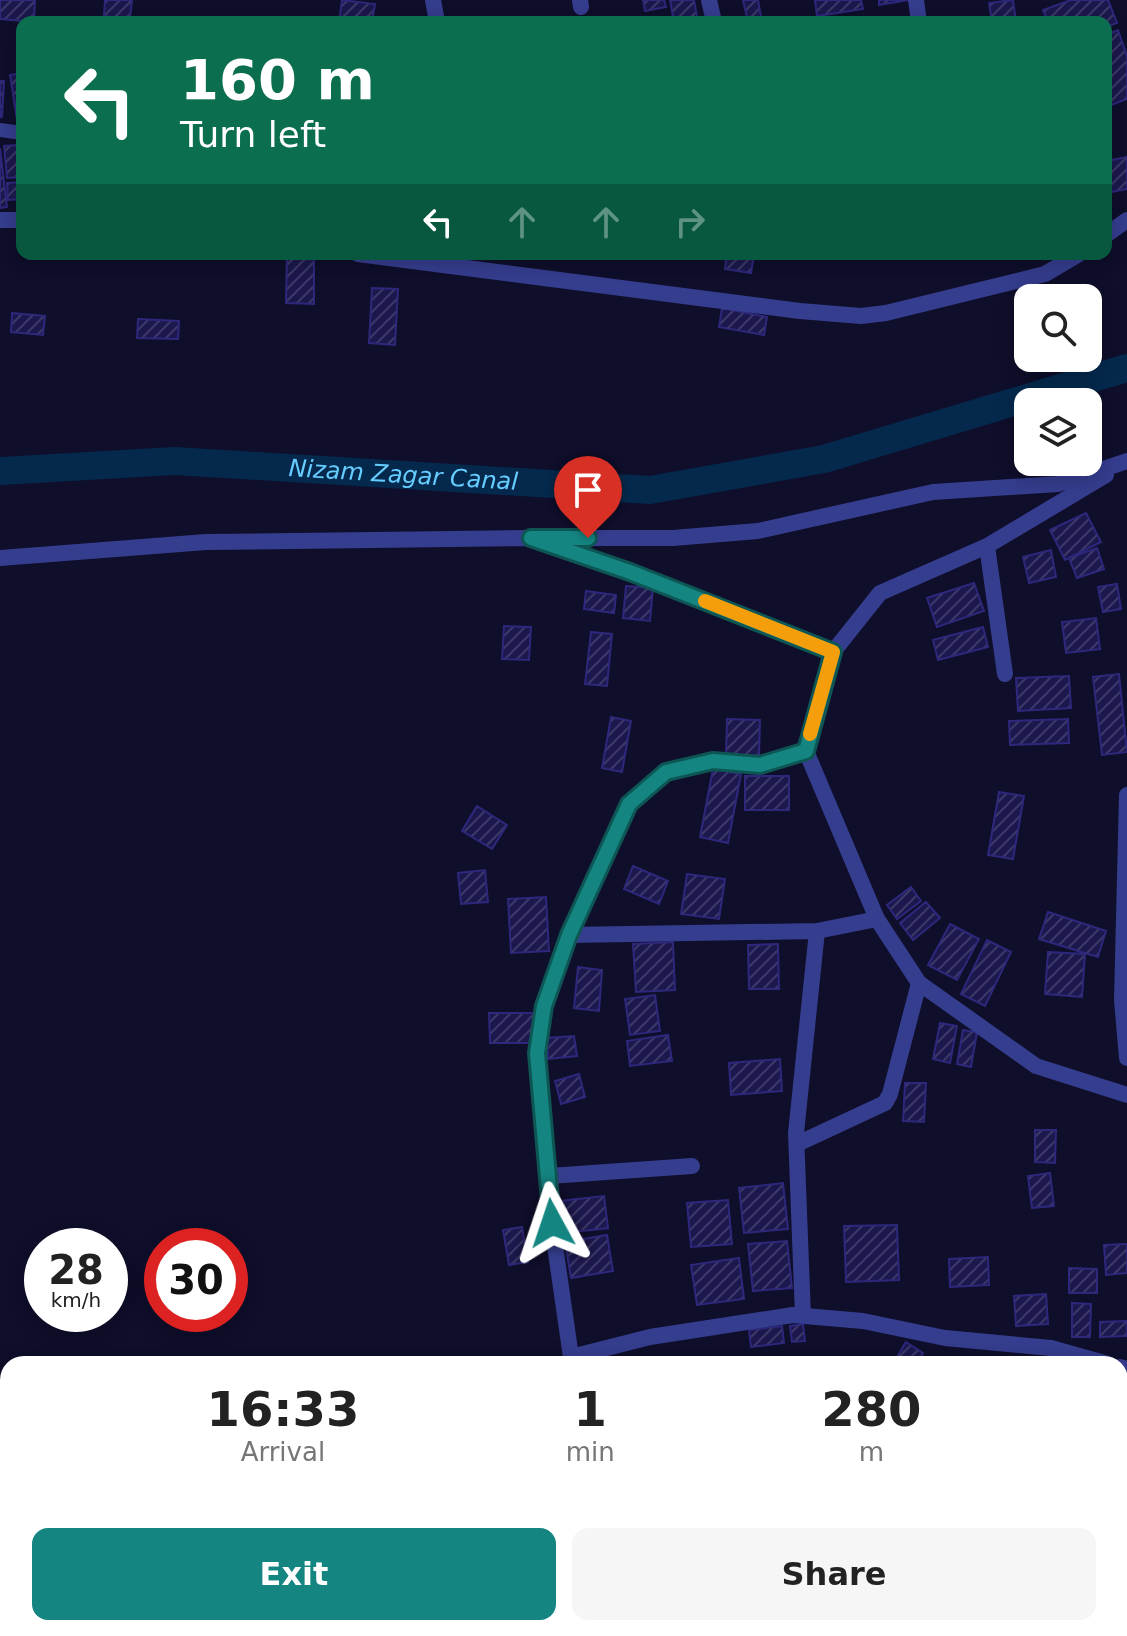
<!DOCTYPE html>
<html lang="en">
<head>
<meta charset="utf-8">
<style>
  :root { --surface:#fff; --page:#f6f6f6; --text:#222; --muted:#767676; --accent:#148581 }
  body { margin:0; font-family:"DejaVu Sans",sans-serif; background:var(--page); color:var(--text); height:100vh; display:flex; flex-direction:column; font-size:30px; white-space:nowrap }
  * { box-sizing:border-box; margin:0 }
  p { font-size:26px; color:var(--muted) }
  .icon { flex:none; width:44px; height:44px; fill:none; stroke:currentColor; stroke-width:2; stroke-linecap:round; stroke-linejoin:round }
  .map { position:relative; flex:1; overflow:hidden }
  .details { position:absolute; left:0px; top:1356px; width:1128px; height:280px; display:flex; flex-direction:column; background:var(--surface); border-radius:24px 24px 0 0; box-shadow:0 4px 20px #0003 }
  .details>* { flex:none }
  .guide { position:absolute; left:16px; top:16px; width:1096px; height:244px; border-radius:16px; box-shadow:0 4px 20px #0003; background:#0b6e4f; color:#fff; overflow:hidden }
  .controls { position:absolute; left:1014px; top:284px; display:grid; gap:16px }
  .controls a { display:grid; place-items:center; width:88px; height:88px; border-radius:16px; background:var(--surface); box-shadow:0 4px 20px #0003; font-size:40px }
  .speed { position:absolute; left:24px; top:1228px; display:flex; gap:16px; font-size:40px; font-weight:700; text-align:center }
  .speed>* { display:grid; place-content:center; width:104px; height:104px; border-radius:50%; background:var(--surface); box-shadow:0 4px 20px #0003; line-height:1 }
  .speed small { font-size:20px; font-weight:400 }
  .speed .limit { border:12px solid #d22; background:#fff; color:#111 }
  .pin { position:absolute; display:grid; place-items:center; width:68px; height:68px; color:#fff; margin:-82px -34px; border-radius:50% 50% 50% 0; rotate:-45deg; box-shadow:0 0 8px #0007 }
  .pin .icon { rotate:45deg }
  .me { position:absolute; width:88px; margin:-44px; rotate:355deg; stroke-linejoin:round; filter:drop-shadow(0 0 6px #0008) }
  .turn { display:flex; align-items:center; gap:28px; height:168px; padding:0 32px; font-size:36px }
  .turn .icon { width:104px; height:104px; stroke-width:2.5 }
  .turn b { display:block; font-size:56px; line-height:68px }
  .lanes { display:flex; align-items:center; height:76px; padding:0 32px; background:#0003; justify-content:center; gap:40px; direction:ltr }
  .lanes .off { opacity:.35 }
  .eta { display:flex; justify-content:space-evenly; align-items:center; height:136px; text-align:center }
  .eta b { font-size:48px; font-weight:800; line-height:56px }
  .primary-button { display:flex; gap:16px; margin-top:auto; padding:16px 32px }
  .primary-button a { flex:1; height:92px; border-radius:16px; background:var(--accent); color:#fff; font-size:32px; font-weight:800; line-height:92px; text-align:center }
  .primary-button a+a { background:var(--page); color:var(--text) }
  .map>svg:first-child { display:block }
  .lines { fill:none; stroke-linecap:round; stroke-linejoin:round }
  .canal { stroke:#05294d; stroke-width:28 }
  .building { fill:url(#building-hatch); stroke:#2d287c; stroke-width:2 }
  .lane { stroke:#353d8e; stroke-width:14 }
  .street { stroke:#353d8e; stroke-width:16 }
  .route-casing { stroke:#0d5654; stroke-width:20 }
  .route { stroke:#148581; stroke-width:14 }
  .slow { stroke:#f59e0b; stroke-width:14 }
  .labels { text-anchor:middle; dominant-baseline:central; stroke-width:8; stroke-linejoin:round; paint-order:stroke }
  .water-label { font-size:24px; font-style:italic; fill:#66cdff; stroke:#0f0e2b }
</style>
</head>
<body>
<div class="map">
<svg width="1127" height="1636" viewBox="0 0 1127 1636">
  <defs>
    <pattern id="building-hatch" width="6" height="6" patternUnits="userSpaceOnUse" patternTransform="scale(2)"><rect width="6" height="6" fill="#1c184e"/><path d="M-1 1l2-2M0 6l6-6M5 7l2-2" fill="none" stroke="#3c3969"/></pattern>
  </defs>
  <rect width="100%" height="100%" fill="#0f0e2b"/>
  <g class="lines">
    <path class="canal" id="s1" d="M0,471L175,461L650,490L824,459L1127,368"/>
  </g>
  <path class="building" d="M0,0H35L34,22L0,19Z
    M105,0H132L130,19L104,16Z
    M342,0L375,4L372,22H339Z
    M643,0H664L666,7L645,11Z
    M670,0H694L698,22H674Z
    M743,0H758L762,22H748Z
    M815,0H861L863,9L817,16Z
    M879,0H908L879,5Z
    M1013,0L1016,22H992L989,3Z
    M1071,0H1108L1117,23L1106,27V22H1048L1043,10Z
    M1118,30L1127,56V99L1106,107V35Z
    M22,73V125L18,126L10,75Z
    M0,81H4L2,117H0Z
    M18,145L21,177L7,178L4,146Z
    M0,148L7,207L0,208Z
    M1127,157V189L1106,193V161Z
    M22,182V199L8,200L7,183Z
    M287,254H314V304L286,303Z
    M466,254H509L508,259Z
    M727,254H754L751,273L725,269Z
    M372,288L398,289L395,345L369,343Z
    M722,308L767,317L764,335L719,327Z
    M12,313L45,316L43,335L11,332Z
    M138,319L179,321L178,339L137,338Z
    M1086,513L1101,542L1065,560L1050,530Z
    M1097,548L1104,569L1077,578L1069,558Z
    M1051,550L1056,577L1029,583L1023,557Z
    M974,583L984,611L937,627L927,598Z
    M1117,584L1121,609L1103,612L1098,587Z
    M626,586L653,588L650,621L623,618Z
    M586,591L616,595L614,613L584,609Z
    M1096,618L1100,649L1066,653L1062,622Z
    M504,626L531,627L529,660L502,659Z
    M983,627L988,647L938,660L933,640Z
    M591,632L612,634L607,686L585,684Z
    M1119,674L1127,752L1102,755L1093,677Z
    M1069,676L1071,708L1018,711L1016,678Z
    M611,717L631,721L622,772L602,768Z
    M727,719L760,720L759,756L726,755Z
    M1068,719L1069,743L1010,745L1009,721Z
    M713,769L741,774L728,843L700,837Z
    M745,776H789V810H745Z
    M999,792L1024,796L1013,859L988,855Z
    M477,806L507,825L492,849L462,831Z
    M633,866L668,881L659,904L624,889Z
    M485,870L488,902L461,904L458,873Z
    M687,874L725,879L719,919L681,914Z
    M911,887L921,901L897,919L887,905Z
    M546,897L549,951L511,953L508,899Z
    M926,902L940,918L913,940L900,923Z
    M1048,912L1106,931L1098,957L1039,939Z
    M950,924L979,939L957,980L928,965Z
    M987,940L1011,952L985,1006L961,994Z
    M673,942L675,990L636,992L633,944Z
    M778,944L779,989H749L748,945Z
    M1048,952L1085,954L1082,997L1045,994Z
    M578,967L602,970L599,1011L574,1008Z
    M655,995L660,1031L630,1035L625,999Z
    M489,1013H534L535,1043H490Z
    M940,1023L957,1026L950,1063L933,1059Z
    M963,1030L977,1032L971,1067L957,1064Z
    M668,1035L672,1061L630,1066L627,1041Z
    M574,1036L577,1056L548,1059L547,1038Z
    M780,1059L782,1091L731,1095L729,1063Z
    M579,1074L585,1097L561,1104L555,1081Z
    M905,1083H926L924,1122L903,1121Z
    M1035,1130H1056L1055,1163L1035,1162Z
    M1050,1173L1054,1206L1032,1208L1028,1176Z
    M783,1183L788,1229L744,1233L739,1188Z
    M604,1196L608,1228L565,1233L560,1201Z
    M728,1200L732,1244L691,1247L687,1203Z
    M897,1225L899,1280L846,1282L844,1226Z
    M522,1227L528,1262L509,1265L503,1230Z
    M607,1235L613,1271L571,1278L565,1242Z
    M787,1241L792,1288L753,1291L748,1244Z
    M1127,1244V1273L1106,1275L1104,1245Z
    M988,1257L989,1285L950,1287L949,1259Z
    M739,1258L744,1299L697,1305L691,1265Z
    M1069,1268L1097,1269V1293H1069Z
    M1046,1294L1048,1324L1016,1326L1014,1296Z
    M1072,1303L1091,1304L1090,1337H1072Z
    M1127,1321V1336L1100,1337V1322Z
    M803,1324L805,1341L792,1342L790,1326Z
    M782,1326L784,1343L751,1347L749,1330Z
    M906,1342L923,1353L917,1364H893Z
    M1120,1465H1127V1502H1120Z
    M913,1628H954L950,1636H910Z"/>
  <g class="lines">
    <path class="lane" d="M0,130L22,133"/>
    <path class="street" d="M433,0L437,22
      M580,0L581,7
      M709,0L714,22
      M916,0L919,22
      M0,220H22
      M1106,235L1127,220
      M358,254L800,311L861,316L886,313L1045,274L1079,254
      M545,538H673L758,531L933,492L1058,484L1127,461
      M987,546L1106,475
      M0,558L206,542L531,538L630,572L833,652L806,751L877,919L919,983L1036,1066L1127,1095
      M833,652L880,593L987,546L1005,674
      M1127,795L1122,1000L1127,1058
      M569,935L629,804L666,772L713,761L760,765L806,751
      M797,1144L885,1103L890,1094L919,983
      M549,1176L692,1166
      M803,1316L796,1133L817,931
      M571,1357L548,1197C549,1149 537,1102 537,1054C537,1013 556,973 569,935L817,931L877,919
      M574,1364L571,1357L650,1337L793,1315L863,1321L945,1338L1051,1348L1108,1364
      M1120,1367L1127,1369
      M1120,1599L1127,1601
      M593,1636L596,1628
      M1074,1636L1077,1628"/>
  </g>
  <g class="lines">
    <defs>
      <path id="route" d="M552,1223L537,1053L544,1006L569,935L629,804L666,772L713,761L760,765L806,751L833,652L630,572L531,538H588"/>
    </defs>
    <use href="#route" class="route-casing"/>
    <use href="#route" class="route"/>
    <path class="slow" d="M705,601L833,652L810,734"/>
  </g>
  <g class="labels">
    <g class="water-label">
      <text stroke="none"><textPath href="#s1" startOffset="404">Nizam Zagar Canal</textPath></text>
    </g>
  </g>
</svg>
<div class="controls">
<a><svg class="icon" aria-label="search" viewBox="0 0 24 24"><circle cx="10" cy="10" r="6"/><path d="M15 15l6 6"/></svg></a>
<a><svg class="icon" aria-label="layers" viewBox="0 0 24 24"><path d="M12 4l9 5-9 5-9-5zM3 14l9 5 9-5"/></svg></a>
</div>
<div class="speed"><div>28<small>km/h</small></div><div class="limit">30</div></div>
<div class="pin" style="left:588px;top:538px;background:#d93025"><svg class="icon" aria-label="arrive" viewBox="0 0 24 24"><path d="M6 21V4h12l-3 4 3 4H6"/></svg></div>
<svg class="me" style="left:552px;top:1223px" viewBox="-20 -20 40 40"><path d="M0-17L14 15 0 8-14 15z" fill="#148581" stroke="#fff" stroke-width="4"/></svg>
<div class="guide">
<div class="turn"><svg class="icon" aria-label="left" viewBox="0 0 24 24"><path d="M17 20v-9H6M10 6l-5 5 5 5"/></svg><div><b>160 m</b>Turn left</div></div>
<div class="lanes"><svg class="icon" aria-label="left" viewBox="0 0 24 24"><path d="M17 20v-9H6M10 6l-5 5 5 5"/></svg><svg class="icon off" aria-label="ahead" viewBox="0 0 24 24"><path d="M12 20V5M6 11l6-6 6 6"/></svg><svg class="icon off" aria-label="ahead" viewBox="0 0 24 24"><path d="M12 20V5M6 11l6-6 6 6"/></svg><svg class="icon off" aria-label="right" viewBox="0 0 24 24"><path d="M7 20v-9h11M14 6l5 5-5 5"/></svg></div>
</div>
<section class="details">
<div class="eta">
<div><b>16:33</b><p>Arrival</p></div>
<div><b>1</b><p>min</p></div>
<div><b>280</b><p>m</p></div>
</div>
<div class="primary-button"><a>Exit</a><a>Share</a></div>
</section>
</div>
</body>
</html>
